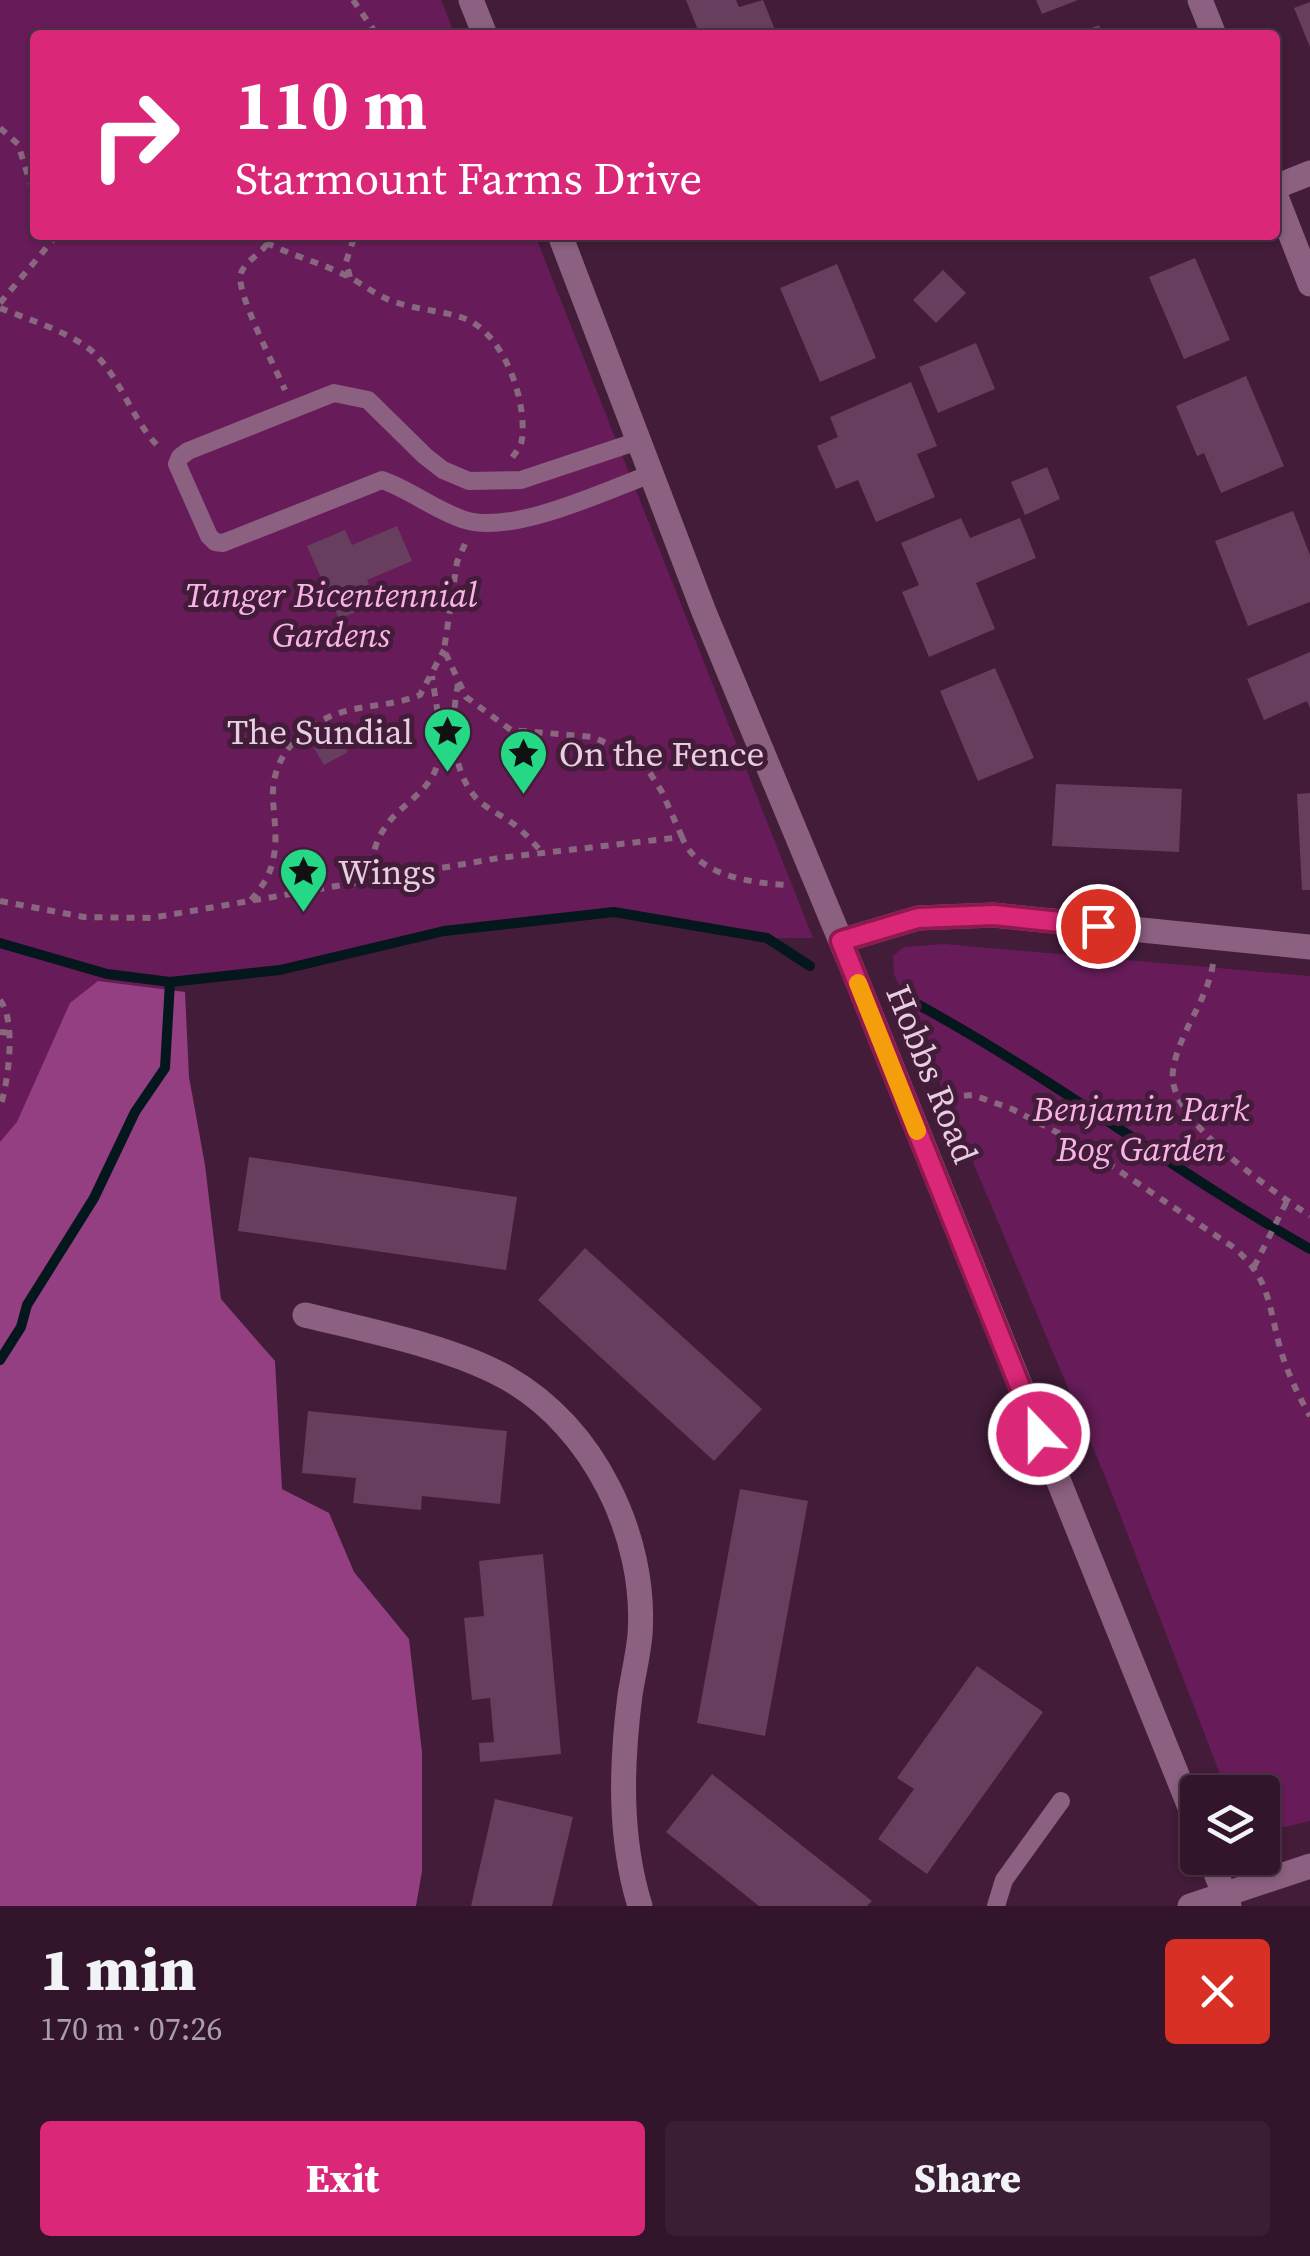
<!DOCTYPE html>
<html lang="en">
<head>
<meta charset="utf-8">
<style>
  :root { --surface:#32152b; --page:#3a1e33; --text:#f1f3f6; --muted:#a89fa9; --line:#4d3447; --accent:#db2777 }
  body { margin:0; font-family:"Source Serif 4",serif; background:var(--page); color:var(--text); height:100vh; display:flex; flex-direction:column; font-size:38px; white-space:nowrap }
  * { box-sizing:border-box; margin:0 }
  p { font-size:32px; color:var(--muted) }
  .icon { flex:none; width:55px; height:55px; fill:none; stroke:currentColor; stroke-width:2; stroke-linecap:round; stroke-linejoin:round }
  .map { position:relative; height:1906px; overflow:hidden }
  .details { display:flex; flex-direction:column; background:var(--surface); flex:1 }
  .details>* { flex:none }
  .banner { position:absolute; left:30px; top:30px; width:1250px; height:210px; border-radius:10px; box-shadow:0 2px 8px #0004,0 0 0 2px var(--line); background:#db2777; color:#fff; overflow:hidden }
  .controls { position:absolute; left:1180px; top:1775px; display:grid; gap:20px }
  .controls a { display:grid; place-items:center; width:100px; height:100px; border-radius:10px; background:var(--surface); box-shadow:0 2px 8px #0004,0 0 0 2px var(--line); font-size:50px }
  .pin { position:absolute; display:grid; place-items:center; width:85px; height:85px; color:#fff; margin:-42px; border:5px solid #fff; border-radius:50%; box-shadow:0 2px 10px #0007 }
  .me { position:absolute; width:110px; margin:-55px; rotate:338deg; stroke-linejoin:round; filter:drop-shadow(0 0 8px #0008) }
  .turn { display:flex; align-items:center; gap:35px; height:210px; padding:0 40px; font-size:45px }
  .turn .icon { width:130px; height:130px; stroke-width:2.5 }
  .turn b { display:block; font-size:70px; line-height:85px }
  .round { display:grid; place-items:center; flex:none; width:105px; height:105px; border-radius:10px; background:var(--page) }
  .summary { display:flex; align-items:center; justify-content:space-between; height:170px; padding:0 40px }
  h1 { font-size:60px; font-weight:800; line-height:75px }
  .cta { display:flex; gap:20px; margin-top:auto; padding:20px 40px }
  .cta a { flex:1; height:115px; border-radius:10px; background:var(--accent); color:#fff; font-size:40px; font-weight:800; line-height:115px; text-align:center }
  .cta a+a { background:var(--page); color:var(--text) }
  .map>svg:first-child { display:block }
  .green { fill:#671c59 }
  .forest { fill:#933f81 }
  .lines { fill:none; stroke-linecap:round; stroke-linejoin:round }
  .stream { stroke:#04171c; stroke-width:10 }
  .building { fill:#673e5d }
  .path { stroke:#88677f; stroke-width:6; stroke-dasharray:8 8; stroke-linecap:butt }
  .lane { stroke:#8b6080; stroke-width:18 }
  .street { stroke:#8b6080; stroke-width:25 }
  .secondary { stroke:#8b6080; stroke-width:25 }
  .route-casing { stroke:#8e194d; stroke-width:25 }
  .route { stroke:#db2777; stroke-width:18 }
  .slow { stroke:#f59e0b; stroke-width:18 }
  .labels { text-anchor:middle; dominant-baseline:central; stroke-width:10; stroke-linejoin:round; paint-order:stroke }
  .park-label { font-size:35px; font-style:italic; fill:#f8b4e6; stroke:#421c39 }
  .poi-label { font-size:35px; fill:#e7cee0; stroke:#421c39; text-anchor:start }
  .street-label { font-size:35px; fill:#e7cee0; stroke:#421c39 }
</style>
</head>
<body>
<div class="map">
<svg width="1310" height="1906" viewBox="0 0 1310 1906">
  <rect width="100%" height="100%" fill="#421c39"/>
  <path class="green" d="M0,0H441L455,35H35V235H535L813,938H767L613,912L444,931L280,970L171,982L21,1327L0,1355Z
    M945,944L1310,976V1821L1263,1832L1262,1792H1227L1107,1481L894,974L893,956L904,947Z"/>
  <path class="forest" d="M98,981L185,992L189,1077L205,1165L221,1299L275,1361L282,1489L329,1513L354,1572L409,1639L422,1752V1871L416,1906H0V1142L17,1122L70,1003Z"/>
  <g class="lines">
    <path class="stream" d="M0,943L107,974L170,982L280,970L444,931L614,912L767,938L810,966
      M915,1003C1052,1077 1175,1172 1310,1249
      M0,1360L21,1327L27,1305L94,1198L135,1112L165,1068L170,982"/>
  </g>
  <path class="building" d="M686,0H736L739,7L763,0L777,35H700Z
    M1036,0H1078L1042,14Z
    M1310,2V47L1294,8Z
    M1099,25L1103,35H1073Z
    M1195,258L1230,340L1184,359L1149,277Z
    M837,264L876,358L820,382L780,288Z
    M943,270L966,293L936,323L913,300Z
    M976,343L995,389L938,413L919,367Z
    M1246,376L1284,466L1221,493L1204,453L1197,456L1176,406Z
    M911,382L937,446L917,454L935,497L876,522L858,480L836,489L817,446L838,437L830,417Z
    M1047,467L1060,499L1025,515L1011,482Z
    M1293,511L1310,555V602L1248,626L1215,541Z
    M961,518L970,538L1020,518L1036,558L976,583L995,629L929,657L902,592L919,585L901,543Z
    M397,526L412,561L367,580L377,603L339,619L307,546L345,530L352,545Z
    M1310,652V708L1307,701L1264,720L1247,679Z
    M995,668L1034,758L978,781L940,691Z
    M338,733L348,752L324,765L313,746Z
    M1056,784L1182,789L1179,852L1052,846Z
    M1310,793V890H1302L1297,794Z
    M249,1157L517,1197L506,1270L238,1231Z
    M585,1248L762,1409L714,1461L538,1300Z
    M308,1411L507,1431L500,1504L422,1496L421,1510L353,1503L356,1478L302,1473Z
    M740,1489L808,1501L765,1736L697,1723Z
    M543,1554L561,1754L480,1762L479,1743L494,1742L490,1698L472,1700L464,1618L484,1616L479,1561Z
    M977,1666L1043,1712L927,1874L878,1839L914,1789L897,1778Z
    M712,1774L872,1901L867,1906H759L666,1832Z
    M495,1799L573,1817L552,1906H471Z"/>
  <g class="lines">
    <path class="path" d="M353,0L377,35
      M0,128L18,144L35,198
      M252,235C283,254 319,261 351,278C367,287 380,298 398,303C419,310 445,311 466,319C504,335 527,400 522,439C521,447 516,452 511,459
      M267,244C259,255 245,262 241,273C234,289 276,369 285,390
      M350,277L346,262L355,235
      M0,303L57,235
      M0,308C29,320 78,334 99,358C124,386 134,424 162,450
      M465,544L457,562L444,650L466,697L511,730L593,737L641,759L662,792L682,837
      M458,684C451,721 450,768 476,798C487,809 503,816 515,825C525,833 534,844 543,853
      M369,881C372,863 373,845 384,829C399,804 431,793 438,762C443,735 436,703 432,676
      M251,900C261,888 270,876 273,860C278,840 274,819 273,799C271,760 296,731 331,716C360,704 391,707 420,695L444,650
      M0,901L84,917L151,918L499,858L682,837C697,876 751,883 788,885
      M1213,964C1207,1002 1178,1033 1173,1071C1165,1119 1273,1191 1310,1216
      M0,1000C17,1022 8,1082 0,1108
      M0,1032L10,1033
      M933,1103L950,1097L973,1095L1012,1109L1076,1142L1233,1247C1269,1277 1268,1302 1279,1344C1286,1370 1297,1393 1310,1416
      M1254,1267L1287,1201"/>
    <path class="lane" d="M638,441L521,480L469,481L443,470L425,456L368,400L334,393L188,451L180,457L177,464L209,536L215,542L223,543L382,480C411,490 436,511 465,520C513,535 605,491 651,474
      M996,1906L1004,1880L1061,1801"/>
    <path class="street" d="M1200,0L1214,35
      M1275,187L1310,173
      M1275,194L1310,284
      M841,941L918,918L993,915L1310,947
      M305,1315C366,1330 453,1347 507,1378C594,1427 647,1537 640,1635C638,1656 633,1676 630,1695C621,1766 619,1838 640,1906
      M1190,1906L1310,1866"/>
    <path class="secondary" d="M471,0L485,35
      M560,235L704,612L852,968L1198,1827
      M1210,1858L1229,1906"/>
  </g>
  <g class="lines">
    <defs>
      <path id="route" d="M1039,1434L841,941L918,918L994,915L1098,926"/>
    </defs>
    <use href="#route" class="route-casing"/>
    <use href="#route" class="route"/>
    <path class="slow" d="M858,983L917,1131"/>
  </g>
  <defs>
    <symbol id="sight-pin" viewBox="-11 -11 22 30"><path d="M0 17L-7.5 6A9.5 9.5 0 1 1 7.5 6Z" fill="#25d886" stroke="#421c39"/><path d="M0-6L1.8-2.2L6-1.7L2.9 1.2L3.7 5.4L0 3.3L-3.7 5.4L-2.9 1.2L-6-1.7L-1.8-2.2Z" fill="#111"/></symbol>
  </defs>
  <g fill-rule="evenodd">
    <use href="#sight-pin" x="420" y="704" width="55" height="75"/>
    <use href="#sight-pin" x="496" y="726" width="55" height="75"/>
    <use href="#sight-pin" x="276" y="844" width="55" height="75"/>
  </g>
  <g class="labels">
    <g class="park-label">
      <text x="331" y="595">Tanger Bicentennial<tspan x="331" dy="40">Gardens</tspan></text>
      <text x="1141" y="1109">Benjamin Park<tspan x="1141" dy="40">Bog Garden</tspan></text>
    </g>
    <g class="poi-label">
      <text x="413" y="732" text-anchor="end">The Sundial</text>
      <text x="559" y="754">On the Fence</text>
      <text x="338" y="872">Wings</text>
    </g>
    <g class="street-label">
      <text transform="translate(932 1074) rotate(68)">Hobbs Road</text>
    </g>
  </g>
</svg>
<div class="controls">
<a><svg class="icon" aria-label="layers" viewBox="0 0 24 24"><path d="M12 4l9 5-9 5-9-5zM3 14l9 5 9-5"/></svg></a>
</div>
<div class="pin" style="left:1098px;top:926px;background:#d93025"><svg class="icon" aria-label="arrive" viewBox="0 0 24 24"><path d="M6 21V4h12l-3 4 3 4H6"/></svg></div>
<svg class="me" style="left:1039px;top:1434px" viewBox="-20 -20 40 40"><circle r="17" fill="#db2777" stroke="#fff" stroke-width="3"/><path d="M0-11L8 9 0 5-8 9z" fill="#fff"/></svg>
<div class="banner">
<div class="turn"><svg class="icon" aria-label="right" viewBox="0 0 24 24"><path d="M7 20v-9h11M14 6l5 5-5 5"/></svg><div><b>110 m</b>Starmount Farms Drive</div></div>
</div>
</div>
<section class="details">
<div class="summary"><div><h1>1 min</h1><p>170 m · 07:26</p></div><a class="round" style="background:#d93025;color:#fff"><svg class="icon" aria-label="close" viewBox="0 0 24 24"><path d="M6 6l12 12M18 6L6 18"/></svg></a></div>
<div class="cta"><a>Exit</a><a>Share</a></div>
</section>
</body>
</html>
